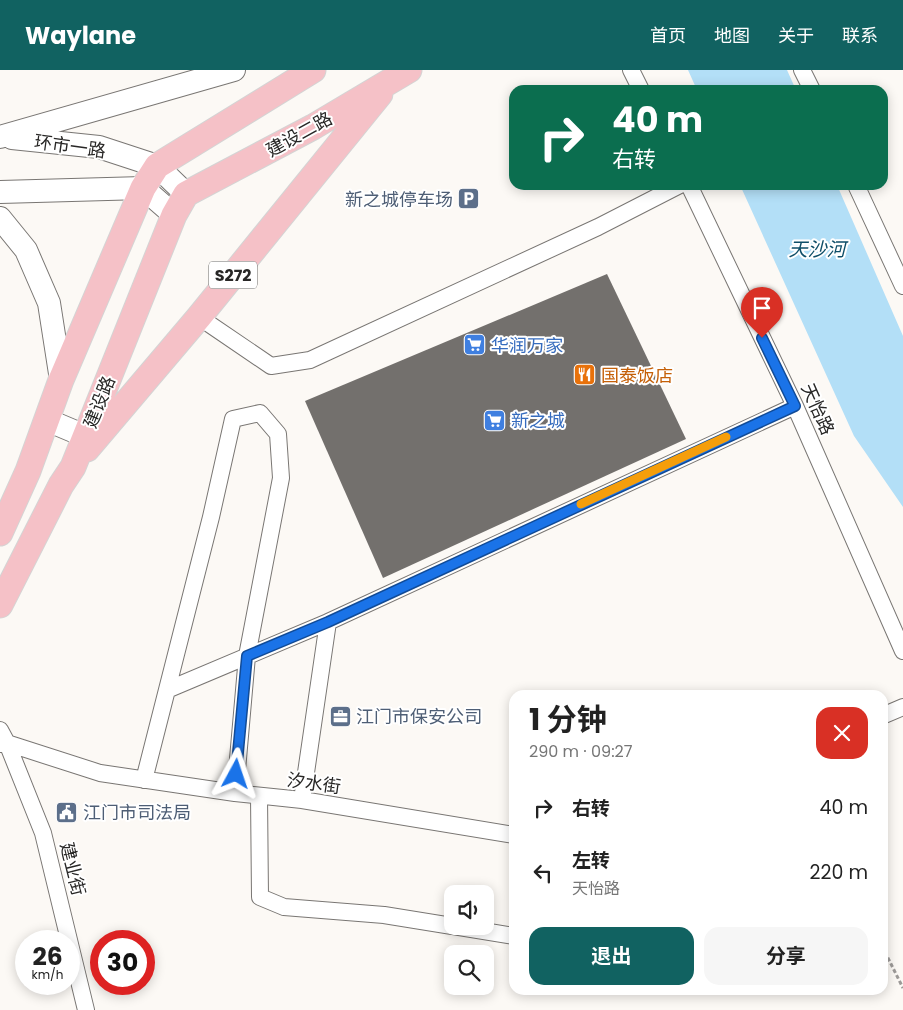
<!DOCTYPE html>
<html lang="zh">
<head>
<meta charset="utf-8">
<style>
  :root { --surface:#fff; --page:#f6f6f6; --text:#222; --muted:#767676; --accent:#116261 }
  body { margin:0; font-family:Poppins,"Noto Sans SC",sans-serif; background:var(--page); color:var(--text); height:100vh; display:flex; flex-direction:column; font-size:19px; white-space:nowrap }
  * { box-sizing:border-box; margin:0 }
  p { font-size:16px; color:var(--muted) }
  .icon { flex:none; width:28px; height:28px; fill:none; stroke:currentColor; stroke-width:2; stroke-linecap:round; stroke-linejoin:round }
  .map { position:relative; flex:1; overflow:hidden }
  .side { position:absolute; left:509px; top:620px; width:379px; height:305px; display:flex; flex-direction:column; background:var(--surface); border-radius:15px; box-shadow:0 2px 12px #0003 }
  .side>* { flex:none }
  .banner { position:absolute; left:509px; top:15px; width:379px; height:105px; border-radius:15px; box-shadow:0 2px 12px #0003; background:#0b6e4f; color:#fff; overflow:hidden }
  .fabs { position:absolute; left:444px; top:815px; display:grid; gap:10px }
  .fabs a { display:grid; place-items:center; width:50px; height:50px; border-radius:10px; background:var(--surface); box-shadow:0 2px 12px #0003; font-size:25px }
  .speed { position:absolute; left:15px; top:860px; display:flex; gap:10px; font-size:25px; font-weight:700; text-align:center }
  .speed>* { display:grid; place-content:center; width:65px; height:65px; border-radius:50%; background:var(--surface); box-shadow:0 2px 12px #0003; line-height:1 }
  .speed small { font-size:12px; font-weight:400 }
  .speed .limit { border:8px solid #d22; background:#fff; color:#111 }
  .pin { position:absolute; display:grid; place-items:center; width:42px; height:42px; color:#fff; margin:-51px -21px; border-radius:50% 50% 50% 0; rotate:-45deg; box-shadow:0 0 5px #0007 }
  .pin .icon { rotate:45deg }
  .me { position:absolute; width:55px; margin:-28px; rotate:5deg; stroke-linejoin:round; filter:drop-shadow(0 0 4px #0008) }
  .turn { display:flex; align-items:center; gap:18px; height:105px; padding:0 20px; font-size:22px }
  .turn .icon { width:65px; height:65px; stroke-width:2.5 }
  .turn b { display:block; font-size:35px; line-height:42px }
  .round { display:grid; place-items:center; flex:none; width:52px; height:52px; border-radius:15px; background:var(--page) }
  .overview { display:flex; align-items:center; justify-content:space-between; height:85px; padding:0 20px }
  h1 { font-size:30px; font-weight:700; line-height:38px }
  .primary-button { display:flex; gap:10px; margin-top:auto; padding:10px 20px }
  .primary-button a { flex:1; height:58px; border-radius:15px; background:var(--accent); color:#fff; font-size:20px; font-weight:700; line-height:58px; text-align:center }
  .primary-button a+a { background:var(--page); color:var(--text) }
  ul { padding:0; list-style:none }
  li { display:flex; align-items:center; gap:15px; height:65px; padding:0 20px }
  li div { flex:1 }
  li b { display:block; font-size:19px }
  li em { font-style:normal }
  header { display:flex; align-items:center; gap:30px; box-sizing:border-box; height:70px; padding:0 25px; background:var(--accent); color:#fff }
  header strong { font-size:24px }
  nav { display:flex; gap:28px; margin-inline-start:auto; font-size:18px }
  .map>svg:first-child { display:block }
  .water { fill:#b3dff7 }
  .building { fill:#73706d }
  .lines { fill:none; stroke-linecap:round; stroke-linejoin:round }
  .street-casing { stroke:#797673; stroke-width:18 }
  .secondary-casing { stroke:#797673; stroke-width:24 }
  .primary-casing { stroke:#d4d4d4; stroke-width:27 }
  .path { stroke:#9d9a98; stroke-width:3; stroke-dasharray:4 2.5; stroke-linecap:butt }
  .street { stroke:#fff; stroke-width:16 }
  .secondary { stroke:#fff; stroke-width:22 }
  .primary { stroke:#f5c1c7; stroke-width:25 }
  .route-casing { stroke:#114b97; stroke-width:12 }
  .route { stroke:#1a73e8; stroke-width:9 }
  .slow { stroke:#f59e0b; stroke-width:9 }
  .labels { text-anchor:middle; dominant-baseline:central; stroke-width:4; stroke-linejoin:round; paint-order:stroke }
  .shield { fill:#fff; stroke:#686867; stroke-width:1 }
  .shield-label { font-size:16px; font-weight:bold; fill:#282726 }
  .street-label { font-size:18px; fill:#282726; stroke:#fff }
  .service-label { font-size:18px; fill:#4e5e75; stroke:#fff; text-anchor:start }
  .shop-label { font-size:18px; fill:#366cbe; stroke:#fff; text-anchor:start }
  .food-label { font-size:18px; fill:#c56008; stroke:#fff; text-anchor:start }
  .water-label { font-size:19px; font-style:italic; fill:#0e4e68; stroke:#fff }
</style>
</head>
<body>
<header>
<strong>Waylane</strong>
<nav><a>首页</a><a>地图</a><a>关于</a><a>联系</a></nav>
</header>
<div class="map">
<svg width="903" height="940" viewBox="0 0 903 940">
  <rect width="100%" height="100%" fill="#fcf9f5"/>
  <path class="water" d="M688,0H787L796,20H697Z
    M740,115H837L903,266V437L854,366Z"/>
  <path class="building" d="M607,204L686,369L383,508L305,331Z"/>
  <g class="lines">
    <defs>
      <path id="street" d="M631,0L641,20
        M802,0L812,20
        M689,115L795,336L903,581
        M856,115L903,216
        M199,247L271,296L310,290L598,157L680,115
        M167,620L328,552
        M882,646L903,637
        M0,660L7,673L100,703L235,723L302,730L514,765
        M0,674L7,673L43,763L86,940
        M144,710L211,447L233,349L260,343L278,364L281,408L247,586L235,723
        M259,726L260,827L284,837L384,845L452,856
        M302,730L328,552L795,336
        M453,856L514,866"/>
      <path id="secondary" d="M0,67L234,0
        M12,68L99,77L157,96L186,124
        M0,122L143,118L174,145
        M0,148L26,180L49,233L61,310
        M47,350L85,366"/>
      <path id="primary" d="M87,379L199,247L380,24
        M0,463L28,401L61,310L143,118L157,96L313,0
        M0,535L61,415L73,397L174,145L186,124L313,57L409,0"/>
    </defs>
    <use href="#street" class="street-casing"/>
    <use href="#secondary" class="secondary-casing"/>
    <use href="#primary" class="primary-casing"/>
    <path class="path" d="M882,876L903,918"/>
    <use href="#street" class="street"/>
    <use href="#secondary" class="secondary"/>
    <use href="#primary" class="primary"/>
  </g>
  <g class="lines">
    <defs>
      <path id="route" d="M236,704L247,586L328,552L795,336L762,268"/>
    </defs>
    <use href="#route" class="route-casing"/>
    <use href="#route" class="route"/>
    <path class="slow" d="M581,434L726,367"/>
  </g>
  <defs>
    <symbol id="parking-square" viewBox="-11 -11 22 22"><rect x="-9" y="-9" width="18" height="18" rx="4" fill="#5c6f8a" stroke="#fff"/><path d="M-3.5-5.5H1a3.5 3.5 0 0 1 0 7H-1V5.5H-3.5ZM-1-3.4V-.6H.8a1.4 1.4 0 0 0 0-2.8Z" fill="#fff"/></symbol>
    <symbol id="supermarket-square" viewBox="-11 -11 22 22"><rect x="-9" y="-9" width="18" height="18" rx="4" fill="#3f7fe0" stroke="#fff"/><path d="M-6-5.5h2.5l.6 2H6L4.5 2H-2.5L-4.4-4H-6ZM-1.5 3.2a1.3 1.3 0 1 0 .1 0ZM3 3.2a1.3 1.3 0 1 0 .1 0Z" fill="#fff"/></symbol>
    <symbol id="restaurant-square" viewBox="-11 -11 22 22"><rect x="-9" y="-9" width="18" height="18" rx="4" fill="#e8710a" stroke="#fff"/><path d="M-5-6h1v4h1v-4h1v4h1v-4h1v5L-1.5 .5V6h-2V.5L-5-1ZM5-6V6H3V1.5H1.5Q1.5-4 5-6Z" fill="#fff"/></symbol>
    <symbol id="office-square" viewBox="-11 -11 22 22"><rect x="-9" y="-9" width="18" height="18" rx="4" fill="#5c6f8a" stroke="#fff"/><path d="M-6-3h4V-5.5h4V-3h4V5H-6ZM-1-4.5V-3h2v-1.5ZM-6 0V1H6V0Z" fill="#fff"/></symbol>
    <symbol id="civic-square" viewBox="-11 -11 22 22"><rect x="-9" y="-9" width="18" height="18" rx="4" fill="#5c6f8a" stroke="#fff"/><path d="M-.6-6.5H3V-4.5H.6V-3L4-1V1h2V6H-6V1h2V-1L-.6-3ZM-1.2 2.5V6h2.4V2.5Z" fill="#fff"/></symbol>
  </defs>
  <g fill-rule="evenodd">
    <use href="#parking-square" x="456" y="116" width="25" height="25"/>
    <use href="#supermarket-square" x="462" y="262" width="25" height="25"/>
    <use href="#restaurant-square" x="572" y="292" width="25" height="25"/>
    <use href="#supermarket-square" x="482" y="338" width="25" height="25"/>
    <use href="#office-square" x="328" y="634" width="25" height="25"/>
    <use href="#civic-square" x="54" y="730" width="25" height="25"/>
  </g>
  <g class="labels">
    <rect class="shield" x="209" y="191.5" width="48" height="27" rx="4"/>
    <g class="shield-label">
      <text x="233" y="205">S272</text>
    </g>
    <g class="street-label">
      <text transform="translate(299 64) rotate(-29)">建设二路</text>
      <text transform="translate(70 76) rotate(8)">环市一路</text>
      <text transform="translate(99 332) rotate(-68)">建设路</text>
      <text transform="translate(818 339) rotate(66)">天怡路</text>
      <text transform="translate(314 713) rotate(8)">汐水街</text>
      <text transform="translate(73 799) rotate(76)">建业街</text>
    </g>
    <g class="service-label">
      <text x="453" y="129" text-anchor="end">新之城停车场</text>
      <text x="356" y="646">江门市保安公司</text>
      <text x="83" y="742">江门市司法局</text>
    </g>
    <g class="shop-label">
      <text x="491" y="275">华润万家</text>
      <text x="511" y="350">新之城</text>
    </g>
    <g class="food-label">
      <text x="601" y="305">国泰饭店</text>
    </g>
    <g class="water-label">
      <text x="817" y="179">天沙河</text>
    </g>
  </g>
</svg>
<div class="fabs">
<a><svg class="icon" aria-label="sound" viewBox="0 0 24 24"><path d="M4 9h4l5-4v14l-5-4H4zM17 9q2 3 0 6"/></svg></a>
<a><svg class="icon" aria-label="search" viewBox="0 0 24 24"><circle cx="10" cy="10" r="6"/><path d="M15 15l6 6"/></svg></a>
</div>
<div class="speed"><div>26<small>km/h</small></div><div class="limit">30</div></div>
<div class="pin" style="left:762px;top:268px;background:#d93025"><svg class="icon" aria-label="arrive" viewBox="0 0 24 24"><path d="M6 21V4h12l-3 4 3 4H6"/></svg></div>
<svg class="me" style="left:236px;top:704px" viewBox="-20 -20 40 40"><path d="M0-17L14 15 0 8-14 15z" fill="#1a73e8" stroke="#fff" stroke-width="4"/></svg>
<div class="banner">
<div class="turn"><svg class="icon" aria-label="right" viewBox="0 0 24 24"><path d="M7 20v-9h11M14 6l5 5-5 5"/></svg><div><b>40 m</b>右转</div></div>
</div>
<section class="side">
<div class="overview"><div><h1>1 分钟</h1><p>290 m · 09:27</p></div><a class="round" style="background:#d93025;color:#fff"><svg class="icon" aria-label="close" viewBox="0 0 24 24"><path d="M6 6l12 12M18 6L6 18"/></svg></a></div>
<ul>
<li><svg class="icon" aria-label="right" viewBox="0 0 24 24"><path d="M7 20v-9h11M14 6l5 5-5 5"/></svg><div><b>右转</b></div><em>40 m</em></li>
<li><svg class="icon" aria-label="left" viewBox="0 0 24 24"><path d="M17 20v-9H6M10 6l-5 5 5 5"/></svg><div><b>左转</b><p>天怡路</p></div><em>220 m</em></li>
</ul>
<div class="primary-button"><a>退出</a><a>分享</a></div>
</section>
</div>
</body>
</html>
